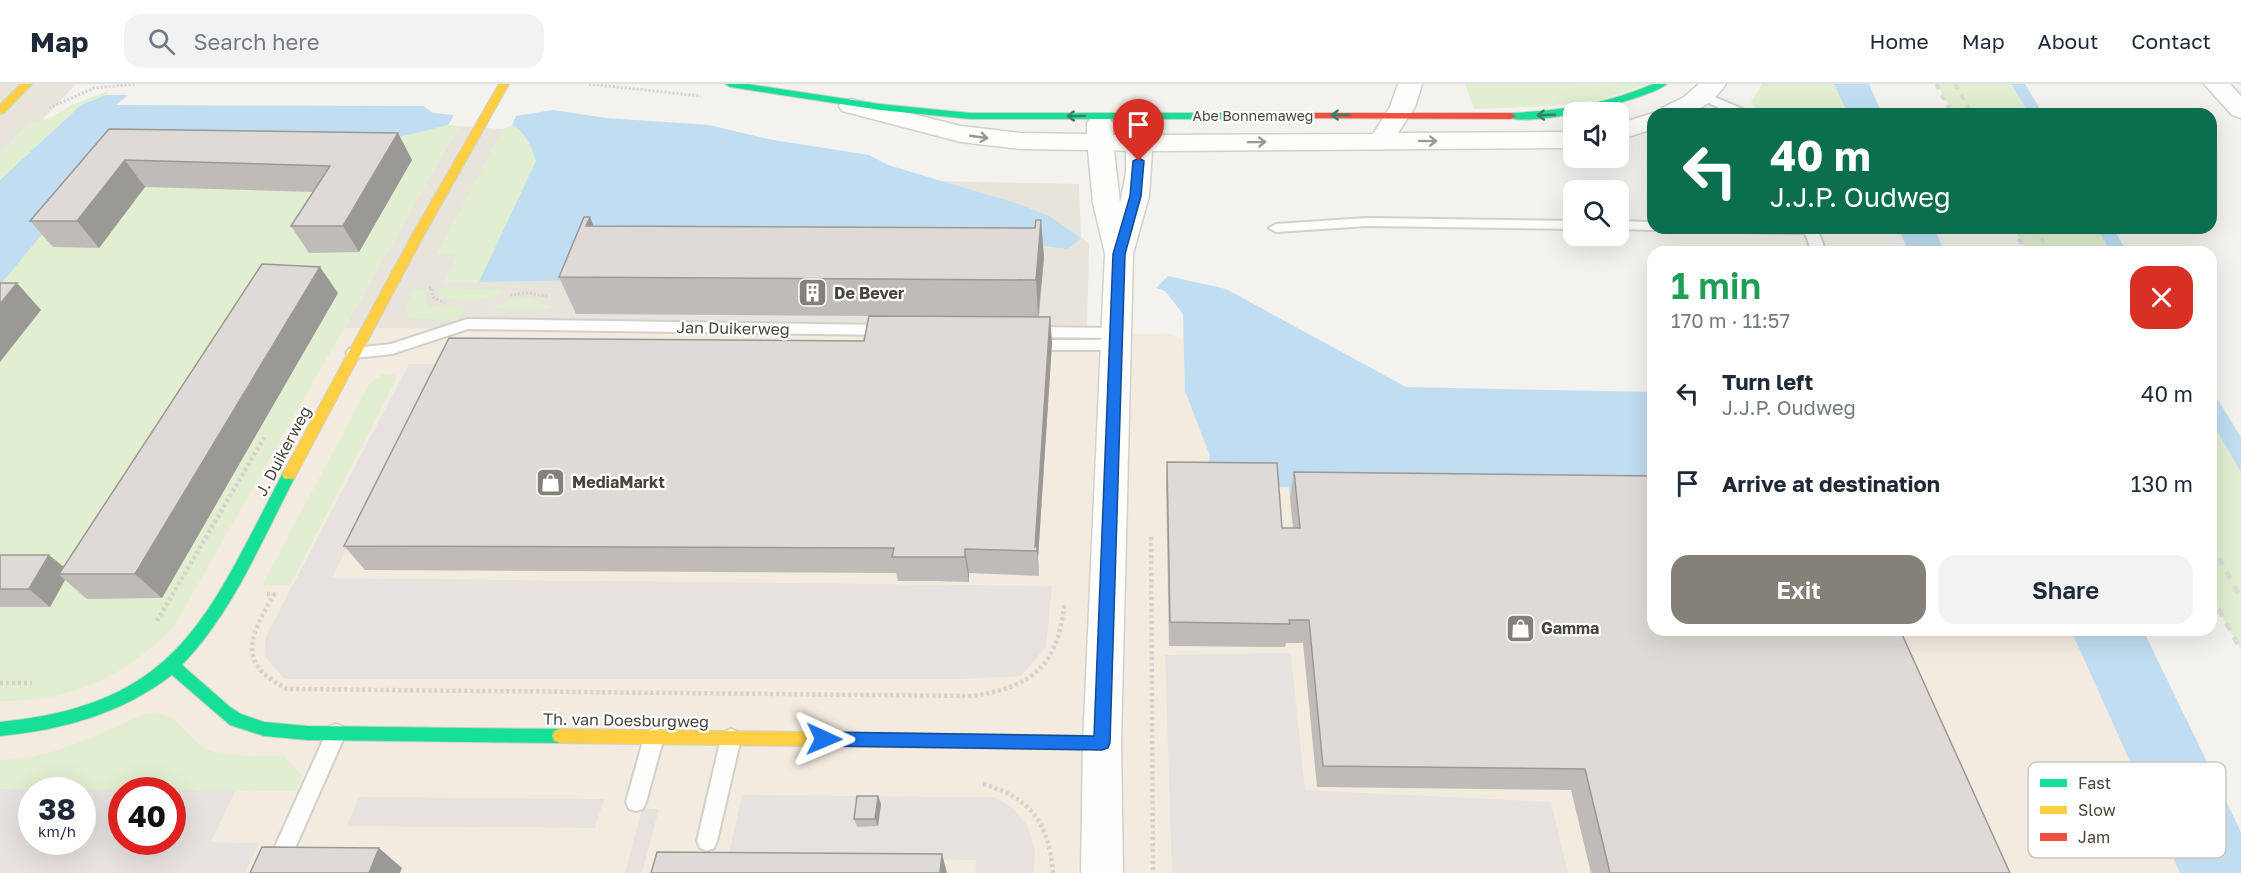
<!DOCTYPE html>
<html lang="en">
<head>
<meta charset="utf-8">
<style>
  :root { --surface:#fff; --page:#f2f2f3; --text:#1f2937; --muted:#747a83; --line:#e0e1e3; --accent:#868178 }
  body { margin:0; font-family:"Golos Text",sans-serif; background:var(--page); color:var(--text); height:100vh; display:flex; flex-direction:column; font-size:22px; white-space:nowrap }
  * { box-sizing:border-box; margin:0 }
  p { font-size:20px; color:var(--muted) }
  .icon { flex:none; width:33px; height:33px; fill:none; stroke:currentColor; stroke-width:2; stroke-linecap:round; stroke-linejoin:round }
  .map { position:relative; flex:1; overflow:hidden }
  .sheet { position:absolute; left:1647px; top:162px; width:570px; height:390px; display:flex; flex-direction:column; background:var(--surface); border-radius:18px; box-shadow:0 6px 24px #0002 }
  .sheet>* { flex:none }
  .guide { position:absolute; left:1647px; top:24px; width:570px; height:126px; border-radius:18px; box-shadow:0 6px 24px #0002; background:#0b6e4f; color:#fff; overflow:hidden }
  .fabs { position:absolute; left:1563px; top:18px; display:grid; gap:12px }
  .fabs a { display:grid; place-items:center; width:66px; height:66px; border-radius:12px; background:var(--surface); box-shadow:0 6px 24px #0002; font-size:30px }
  .speed { position:absolute; left:18px; top:693px; display:flex; gap:12px; font-size:30px; font-weight:700; text-align:center }
  .speed>* { display:grid; place-content:center; width:78px; height:78px; border-radius:50%; background:var(--surface); box-shadow:0 6px 24px #0002; line-height:1 }
  .speed small { font-size:15px; font-weight:400 }
  .speed .limit { border:9px solid #d22; background:#fff; color:#111 }
  .pin { position:absolute; display:grid; place-items:center; width:51px; height:51px; color:#fff; margin:-62px -26px; border-radius:50% 50% 50% 0; rotate:-45deg; box-shadow:0 0 6px #0007 }
  .pin .icon { rotate:45deg }
  .me { position:absolute; width:66px; margin:-33px; rotate:91deg; stroke-linejoin:round; filter:drop-shadow(0 0 4px #0008) }
  .turn { display:flex; align-items:center; gap:21px; height:126px; padding:0 24px; font-size:27px }
  .turn .icon { width:78px; height:78px; stroke-width:2.5 }
  .turn b { display:block; font-size:42px; line-height:51px }
  .round { display:grid; place-items:center; flex:none; width:63px; height:63px; border-radius:18px; background:var(--page) }
  .headline { display:flex; align-items:center; justify-content:space-between; height:102px; padding:0 24px }
  h1 { font-size:36px; font-weight:600; line-height:45px; color:#1e9e55 }
  .button { display:flex; gap:12px; margin-top:auto; padding:12px 24px }
  .button a { flex:1; height:69px; border-radius:18px; background:var(--accent); color:#fff; font-size:24px; font-weight:600; line-height:69px; text-align:center }
  .button a+a { background:var(--page); color:var(--text) }
  ul { padding:0; list-style:none }
  li { display:flex; align-items:center; gap:18px; height:90px; padding:0 24px }
  li div { flex:1 }
  li b { display:block; font-size:22px }
  li em { font-style:normal }
  header { display:flex; align-items:center; gap:36px; box-sizing:border-box; height:84px; padding:0 30px; background:var(--surface); border-bottom:2px solid var(--line) }
  header strong { font-size:28px }
  nav { display:flex; gap:33px; margin-inline-start:auto; font-size:21px }
  .search { width:420px; height:54px; background:var(--page); display:flex; align-items:center; gap:15px; box-sizing:border-box; padding:0 21px; border-radius:18px; color:var(--muted); font-size:22px }
  .map>svg:first-child { display:block }
  .residential { fill:#e7e4dc }
  .commercial { fill:#f3ebdf; fill-rule:evenodd }
  .green { fill:#e1eecf }
  .parking { fill:#e6e3df; fill-rule:evenodd }
  .water { fill:#c0ddf1 }
  .lines { fill:none; stroke-linecap:round; stroke-linejoin:round }
  .lane-casing { stroke:#d2d0cb; stroke-width:4 }
  .street-casing { stroke:#d2d0cb; stroke-width:3 }
  .fast-casing { stroke:#d3cfc5; stroke-width:2 }
  .slow-casing { stroke:#d3cfc5; stroke-width:2 }
  .jam-casing { stroke:#d3cfc5; stroke-width:2 }
  .path-far1 { stroke:#d3d2cc; stroke-width:3; stroke-dasharray:2 2; stroke-linecap:butt }
  .path { stroke:#d3d2cc; stroke-width:4.5; stroke-dasharray:3 3; stroke-linecap:butt }
  .lane { fill:#fdfdfc; fill-rule:evenodd }
  .street { fill:#fdfdfc; fill-rule:evenodd }
  .fast { fill:#16e098; fill-rule:evenodd }
  .slow { fill:#ffcf43; fill-rule:evenodd }
  .jam { fill:#f24e42; fill-rule:evenodd }
  .rail-far1 { stroke:#dbdbda; stroke-width:4; stroke-dasharray:6 6; stroke-linecap:butt }
  .rail { stroke:#dbdbda; stroke-width:5; stroke-dasharray:8 8; stroke-linecap:butt }
  .wall { fill:#bfbcb8 }
  .shaded-wall { fill:#9b9996 }
  .building { fill:#dedbd6; stroke:#9b9996; stroke-width:1.5 }
  .oneway { stroke:#36825f }
  .oneway2 { stroke:#9b9791 }
  .route { fill:#1a73e8; stroke:#114b97; stroke-width:1.5 }
  .labels { text-anchor:middle; dominant-baseline:central; stroke-width:4.5; stroke-linejoin:round; paint-order:stroke }
  .far-street-label { font-size:14px; fill:#4b4439; stroke:#fff }
  .poi-label { font-size:16px; font-weight:bold; fill:#4b4439; stroke:#fff; text-anchor:start }
  .street-label { font-size:16px; fill:#4b4439; stroke:#fff }
  .key { fill:#fff; stroke:#c9c7c4; stroke-width:1.5 }
  .key-label { font-size:16px; fill:#4b4439 }
</style>
</head>
<body>
<header>
<strong>Map</strong>
<div class="search"><svg class="icon" aria-label="search" viewBox="0 0 24 24"><circle cx="10" cy="10" r="6"/><path d="M15 15l6 6"/></svg>Search here</div>
<nav><a>Home</a><a>Map</a><a>About</a><a>Contact</a></nav>
</header>
<div class="map">
<svg width="2241" height="789" viewBox="0 0 2241 789">
  <rect width="100%" height="100%" fill="#f4f2ee"/>
  <path class="residential" d="M0,0H76L0,81Z
    M459,42L503,45L481,87L1079,100L1081,153L1089,160L1087,251L344,244Z"/>
  <path class="commercial" d="M0,130L345,244L1169,250L1363,320L1653,546H2102L2216,789H0ZM32,706H82V758H32ZM122,706H172V758H122Z"/>
  <path class="green" d="M1465,0H1647L1603,15L1553,22L1474,25Z
    M1762,0H1834L1848,30H1760L1751,18Z
    M1937,0H2011L2029,30H1953Z
    M109,7L106,11L81,21L0,96V69L28,40L50,34L72,21Z
    M448,41L459,42L173,544C122,594 73,617 0,617V201L117,60L426,46Z
    M512,41C525,47 532,64 537,77L479,198H444L458,170H437L503,45Z
    M2014,144H2097L2111,168H2027Z
    M439,204L508,206C486,218 465,219 440,212Z
    M414,206H429L425,217L430,222L465,223L457,237L411,234L407,231L405,222Z
    M530,213L552,224H491L512,215Z
    M383,290H392L397,293L290,501H262L370,299Z
    M2211,337L2241,388V567L2211,511Z
    M156,629C183,634 185,652 205,664C223,675 262,671 284,672L302,691L296,707L0,705V676C53,675 96,651 143,631Z"/>
  <path class="parking" d="M409,280H439L332,494L1052,502L1046,563L1021,592L964,595H285L264,572L266,552Z
    M1291,569L1305,706L1551,718L1568,789H1172L1165,571Z
    M0,705L236,706L211,758L259,759L245,789H0ZM82,706V758H32V706ZM172,706V758H122V706Z
    M742,711L994,713L1014,725L1028,743L1035,765L1034,789H975L976,776L728,774Z
    M359,713H360L604,715L595,744L347,742Z
    M642,725H659L642,789H625Z"/>
  <path class="water" d="M1834,0H1869L1882,30H1848Z
    M2011,0H2025L2043,30H2029Z
    M106,11H128L116,21L423,22L433,29L454,31L448,41L379,58L117,60L0,201V96L81,21Z
    M553,26L606,34L709,41L773,56L869,71L888,81L1019,120L1049,132L1081,154L1068,165L1036,161L580,196L479,198L536,77C532,64 525,47 512,41L516,32Z
    M1898,144H1934L1945,168H1909Z
    M2097,144H2113L2127,168H2111Z
    M1168,192L1226,205L1406,303L1653,308V408L1290,414L1289,403L1203,402L1210,372L1185,307L1183,230L1165,207L1156,204Z
    M2211,305L2241,353V388L2211,337Z
    M2071,546H2143L2241,748V789H2180Z"/>
  <g class="lines">
    <defs>
      <path id="lane" d="M1701,7L1747,27L1749,30H1733L1697,14L1695,11Z
        M1367,134L1574,137V145L1367,142L1276,148L1269,144L1276,140Z
        M1618,137L1653,138V144H1659L1653,146L1618,145Z
        M1735,144H1817L1826,168H1812L1805,149L1742,148Z
        M467,235L887,241L894,246L887,251L468,245L392,270L354,274L349,273L346,269L349,265L354,264L391,260Z
        M1030,243L1116,244L1123,249L1116,254L1030,253L1023,248Z
        M1030,256H1115L1120,257L1123,261L1120,265L1115,266H1030L1025,265L1022,261L1025,257Z
        M336,640L343,643L346,649L284,789H263L329,643Z
        M654,644L661,647L664,653L646,718L643,725L636,727L629,725L626,718L644,653L647,647Z
        M731,645L738,648L741,654L717,757L714,764L707,767L700,764L697,757L721,654L724,648Z"/>
      <path id="street" d="M1398,0H1422L1415,23L1398,49L1574,48V64L1152,67L1149,112L1133,170L1121,659L1123,789H1081L1083,659L1105,170L1093,119L1088,66L1021,65L961,58L842,27L839,22L842,17L851,15L961,42L1021,49L1087,50V39L1091,34L1100,31L1109,34L1113,39V51H1126L1125,31L1129,26L1138,23L1147,26L1151,31V51L1373,50L1390,23ZM1114,66L1126,67V89L1120,119Z
        M1699,0H1726C1706,29 1688,30 1656,30L1660,25L1684,13Z
        M2204,0H2230L2241,12V34L2232,31Z
        M1653,29L1655,30H1653V45L1618,56V40Z"/>
      <path id="fast" d="M725,0H747L880,20L970,29H1280L1285,32L1280,35H970L880,26L730,3Z
        M1653,0H1667C1648,16 1524,46 1506,32L1511,29C1561,27 1607,20 1653,0Z
        M289,386L294,387L296,391C262,456 233,528 182,581L230,623L241,630L264,638L307,642L560,645L566,647L568,652L566,657L560,659L307,656L264,652L230,641L172,591C121,630 62,646 0,652V638C181,621 208,530 284,387Z
        M958,650L1102,652L1108,654L1110,659L1108,664L1102,666L958,664L952,662L950,657L952,652Z"/>
      <path id="slow" d="M21,0H32L4,29L0,30V21Z
        M499,0H509L424,151L294,395H284L282,391L412,151Z
        M560,645L958,650L964,652L966,657L964,662L958,664L560,659L554,657L552,652L554,647Z"/>
      <path id="jam" d="M1280,29H1511L1516,32L1511,35L1276,34L1275,32Z"/>
    </defs>
    <use href="#lane" class="lane-casing"/>
    <use href="#street" class="street-casing"/>
    <use href="#fast" class="fast-casing"/>
    <use href="#slow" class="slow-casing"/>
    <use href="#jam" class="jam-casing"/>
    <path class="path-far1" d="M589,0L701,12
      M49,24L94,4L135,0
      M429,204H432L433,213L444,219
      M510,211L527,209L547,212"/>
    <path class="path" d="M1151,453L1153,789
      M267,510H274C250,553 235,578 287,605L973,612C1031,603 1057,583 1064,523H1067
      M157,537L265,352
      M0,599H32
      M983,700C1031,714 1049,739 1053,789"/>
    <use href="#lane" class="lane"/>
    <use href="#street" class="street"/>
    <use href="#fast" class="fast"/>
    <use href="#slow" class="slow"/>
    <use href="#jam" class="jam"/>
    <path class="rail-far1" d="M1936,0L1952,30
      M1955,0L1972,30
      M2013,144L2026,168
      M2035,144L2049,168"/>
    <path class="rail" d="M2211,460L2241,514
      M2211,511L2241,566"/>
  </g>
  <path class="wall" d="M109,45L398,49L412,76L359,168L309,169L291,142L313,108L145,103L99,164L53,163L30,137Z
    M1041,136L1044,174L1039,233H1050L1052,259L1038,474L1039,492L969,489V498L932,497H898L896,489L365,486L344,462L864,257L869,232L576,230L559,193L593,142L1035,144Z
    M338,209L162,514L87,515L65,496L50,523H0V471L64,483Z
    M1167,378L1282,444H1293L1290,414L1294,388L2010,789H1591L1571,706L1317,703L1303,559H1286L1285,563L1169,562L1166,403Z
    M1945,546H1984L1980,551L1961,552Z
    M878,712L881,720L878,742L857,743L854,735Z"/>
  <path class="shaded-wall" d="M398,49L412,76L359,168L343,142Z
    M125,76L145,103L99,164L77,137Z
    M590,133L605,171L586,142Z
    M1041,136L1044,174L1038,233L1036,196Z
    M320,183L338,209L162,514L135,490Z
    M17,199L41,226L0,278V220Z
    M1050,233L1052,259L1038,474L1039,492L1037,467L1035,463Z
    M965,465L969,489V498L965,473Z
    M49,471L70,488L59,490L65,496L50,523L29,505Z
    M878,712L881,720L878,742L875,735Z
    M379,764L402,784L400,789H369Z
    M942,770L947,789H940Z"/>
  <path class="building" d="M109,45L398,49L343,142H291L330,82L125,76L77,137H30Z
    M584,133H590L586,142L1035,144L1036,136H1041L1036,196L559,193Z
    M262,180L320,183L135,490H59Z
    M0,199H17L0,220Z
    M869,232L1050,233L1035,463L1037,462V467L965,465V473H892L894,464L344,462L449,254L864,257Z
    M1167,378L1277,379L1282,444H1300L1294,388L1653,392V546H1900L2010,789H1610L1585,685L1323,682L1309,536H1289L1290,540L1170,538Z
    M0,471H49L29,505H0Z
    M857,712H878L875,735H854Z
    M262,763L379,764L369,789H250Z
    M657,768L942,770L940,789H651Z"/>
  <defs><path id="oneway-shaft" d="M-6 0H5M1.5-3L5.5 0L1.5 3" fill="none" stroke-width="1.6" stroke-linecap="round" stroke-linejoin="round" transform="scale(1.5)"/></defs>
  <g class="oneway">
    <use href="#oneway-shaft" transform="translate(1340 31) rotate(180)"/>
    <use href="#oneway-shaft" transform="translate(1546 31) rotate(178)"/>
    <use href="#oneway-shaft" transform="translate(1076 32) rotate(179)"/>
  </g>
  <g class="oneway2">
    <use href="#oneway-shaft" transform="translate(979 53) rotate(8)"/>
    <use href="#oneway-shaft" transform="translate(1428 57) rotate(1)"/>
    <use href="#oneway-shaft" transform="translate(1257 58) rotate(-1)"/>
  </g>
  <path class="route" d="M1139,74L1144,77L1141,112L1125,170L1110,659L1108,664L1102,666L824,662L818,660L816,655L818,650L824,648L1094,652L1113,170L1130,112L1133,77Z"/>
  <defs>
    <symbol id="building-square" viewBox="-11 -11 22 22"><rect x="-9" y="-9" width="18" height="18" rx="4" fill="#868178" stroke="#fff"/><path d="M-4-6H4V6H1V3H-1V6H-4ZM-2.5-4.3h1.7v1.8h-1.7ZM.8-4.3h1.7v1.8H.8ZM-2.5-1h1.7V.8h-1.7ZM.8-1h1.7V.8H.8Z" fill="#fff"/></symbol>
    <symbol id="shop-square" viewBox="-11 -11 22 22"><rect x="-9" y="-9" width="18" height="18" rx="4" fill="#868178" stroke="#fff"/><path d="M-5-2.5h2.3a2.7 3.5 0 0 1 5.4 0H5L5.5 6h-11ZM-1.5-2.5h3a1.5 2.3 0 0 0-3 0Z" fill="#fff"/></symbol>
  </defs>
  <g fill-rule="evenodd">
    <use href="#building-square" x="796" y="192" width="33" height="33"/>
    <use href="#shop-square" x="534" y="382" width="33" height="33"/>
    <use href="#shop-square" x="1504" y="528" width="33" height="33"/>
  </g>
  <g class="labels">
    <g class="far-street-label">
      <text x="1253" y="31">Abe Bonnemaweg</text>
    </g>
    <g class="poi-label">
      <text x="834" y="209">De Bever</text>
      <text x="572" y="398">MediaMarkt</text>
      <text x="1541" y="544">Gamma</text>
    </g>
    <g class="street-label">
      <text transform="translate(733 244) rotate(1)">Jan Duikerweg</text>
      <text transform="translate(283 367) rotate(-62)">J. Duikerweg</text>
      <text transform="translate(626 636) rotate(1)">Th. van Doesburgweg</text>
    </g>
  </g>
  <rect x="2028" y="678" width="198" height="96" rx="9" class="key"/>
  <rect x="2040" y="695" width="27" height="8" fill="#16e098"/>
  <rect x="2040" y="722" width="27" height="8" fill="#ffcf43"/>
  <rect x="2040" y="749" width="27" height="8" fill="#f24e42"/>
  <g class="key-label">
    <text x="2078" y="705">Fast</text>
    <text x="2078" y="732">Slow</text>
    <text x="2078" y="759">Jam</text>
  </g>
</svg>
<div class="fabs">
<a><svg class="icon" aria-label="sound" viewBox="0 0 24 24"><path d="M4 9h4l5-4v14l-5-4H4zM17 9q2 3 0 6"/></svg></a>
<a><svg class="icon" aria-label="search" viewBox="0 0 24 24"><circle cx="10" cy="10" r="6"/><path d="M15 15l6 6"/></svg></a>
</div>
<div class="speed"><div>38<small>km/h</small></div><div class="limit">40</div></div>
<div class="pin" style="left:1139px;top:77px;background:#d93025"><svg class="icon" aria-label="arrive" viewBox="0 0 24 24"><path d="M6 21V4h12l-3 4 3 4H6"/></svg></div>
<svg class="me" style="left:824px;top:655px" viewBox="-20 -20 40 40"><path d="M0-17L14 15 0 8-14 15z" fill="#1a73e8" stroke="#fff" stroke-width="4"/></svg>
<div class="guide">
<div class="turn"><svg class="icon" aria-label="left" viewBox="0 0 24 24"><path d="M17 20v-9H6M10 6l-5 5 5 5"/></svg><div><b>40 m</b>J.J.P. Oudweg</div></div>
</div>
<section class="sheet">
<div class="headline"><div><h1>1 min</h1><p>170 m · 11:57</p></div><a class="round" style="background:#d93025;color:#fff"><svg class="icon" aria-label="close" viewBox="0 0 24 24"><path d="M6 6l12 12M18 6L6 18"/></svg></a></div>
<ul>
<li><svg class="icon" aria-label="left" viewBox="0 0 24 24"><path d="M17 20v-9H6M10 6l-5 5 5 5"/></svg><div><b>Turn left</b><p>J.J.P. Oudweg</p></div><em>40 m</em></li>
<li><svg class="icon" aria-label="arrive" viewBox="0 0 24 24"><path d="M6 21V4h12l-3 4 3 4H6"/></svg><div><b>Arrive at destination</b></div><em>130 m</em></li>
</ul>
<div class="button"><a>Exit</a><a>Share</a></div>
</section>
</div>
</body>
</html>
